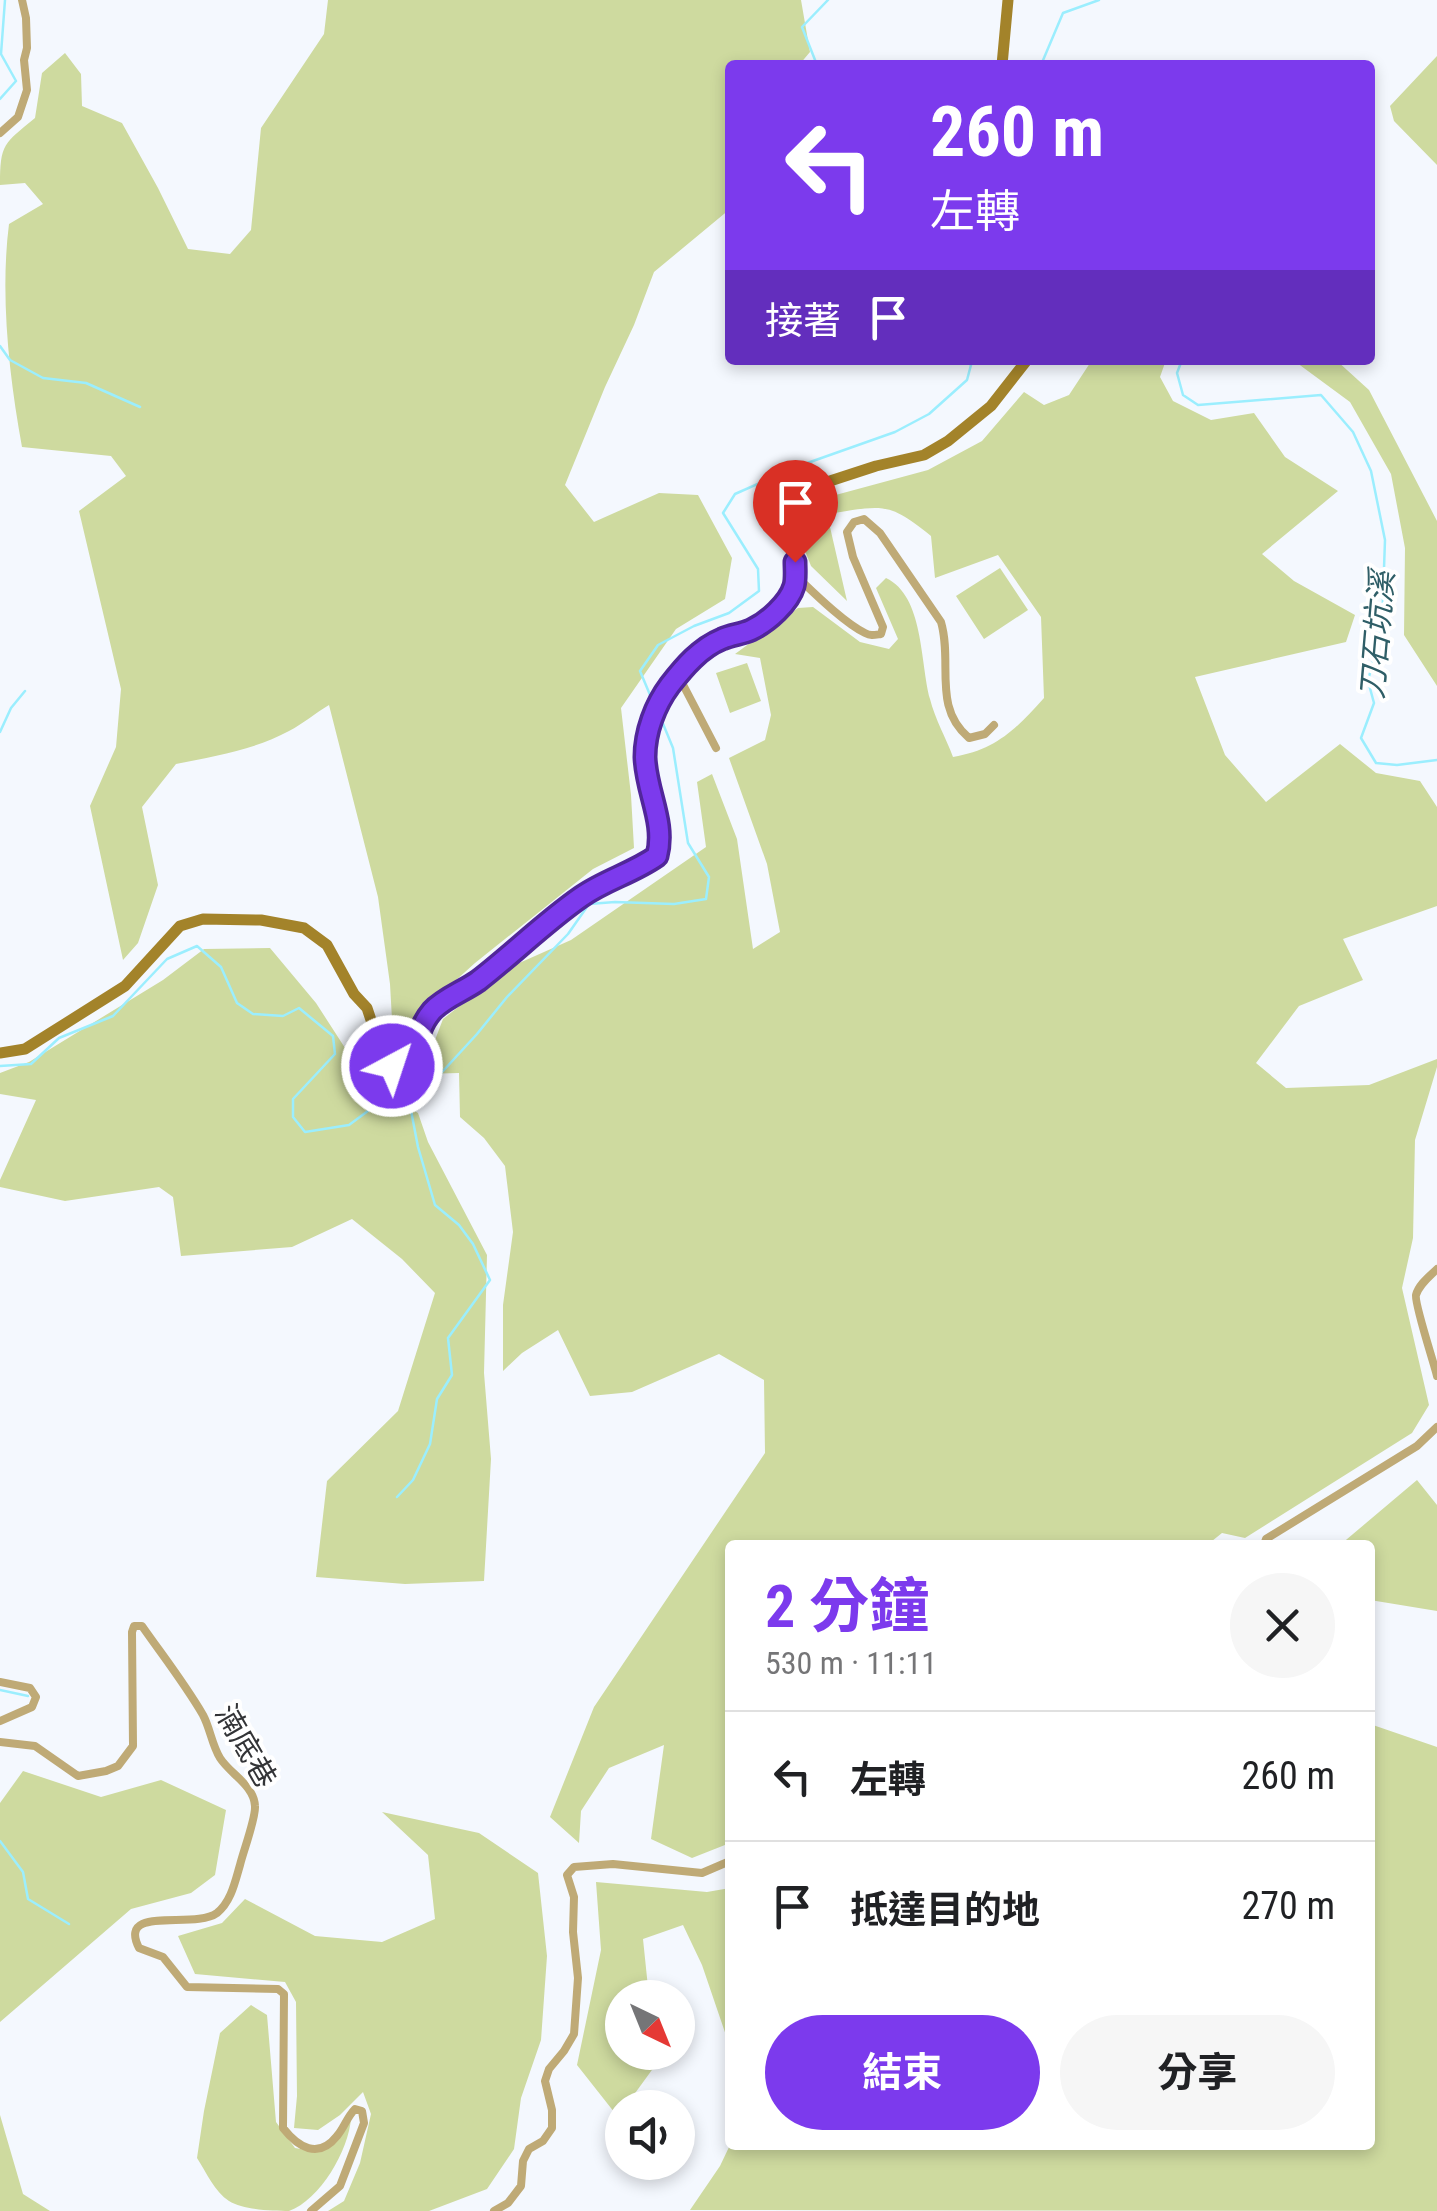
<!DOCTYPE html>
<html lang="zh-TW">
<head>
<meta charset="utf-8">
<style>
  :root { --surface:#fff; --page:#f6f6f6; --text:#202124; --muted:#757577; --line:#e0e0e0; --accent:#7c3aed }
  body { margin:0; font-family:"Roboto Condensed","Noto Sans TC",sans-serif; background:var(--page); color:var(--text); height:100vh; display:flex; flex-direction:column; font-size:38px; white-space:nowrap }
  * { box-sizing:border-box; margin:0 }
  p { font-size:32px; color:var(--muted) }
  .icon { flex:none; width:55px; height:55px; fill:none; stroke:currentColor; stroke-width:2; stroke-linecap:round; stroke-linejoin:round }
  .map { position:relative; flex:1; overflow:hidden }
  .drawer { position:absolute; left:725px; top:1540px; width:650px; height:610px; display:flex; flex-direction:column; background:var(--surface); border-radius:10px; box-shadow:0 5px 15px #0003 }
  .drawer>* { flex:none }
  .top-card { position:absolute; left:725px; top:60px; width:650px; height:305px; border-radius:10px; box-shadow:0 5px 15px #0003; background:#7c3aed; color:#fff; overflow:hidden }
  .needle { width:65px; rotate:137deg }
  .fabs { position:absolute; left:605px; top:1980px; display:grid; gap:20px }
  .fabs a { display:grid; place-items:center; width:90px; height:90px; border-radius:50%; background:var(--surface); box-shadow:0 5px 15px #0003; font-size:50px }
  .pin { position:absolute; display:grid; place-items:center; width:85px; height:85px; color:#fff; margin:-102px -42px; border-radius:50% 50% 50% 0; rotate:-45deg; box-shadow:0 0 10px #0007 }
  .pin .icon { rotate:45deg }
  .me { position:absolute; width:110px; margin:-55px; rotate:40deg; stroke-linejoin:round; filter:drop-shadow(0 0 8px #0008) }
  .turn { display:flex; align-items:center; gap:35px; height:210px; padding:0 40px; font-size:45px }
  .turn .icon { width:130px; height:130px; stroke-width:2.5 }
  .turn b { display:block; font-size:70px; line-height:85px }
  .then { display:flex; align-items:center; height:95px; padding:0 40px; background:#0003; gap:20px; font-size:38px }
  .round { display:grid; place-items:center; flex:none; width:105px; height:105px; border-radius:52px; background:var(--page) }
  .headline { display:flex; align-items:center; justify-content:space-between; height:170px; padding:0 40px }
  h1 { font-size:60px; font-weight:700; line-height:75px; color:var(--accent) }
  .primary-button { display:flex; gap:20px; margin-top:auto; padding:20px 40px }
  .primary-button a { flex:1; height:115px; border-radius:60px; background:var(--accent); color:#fff; font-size:40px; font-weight:700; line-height:115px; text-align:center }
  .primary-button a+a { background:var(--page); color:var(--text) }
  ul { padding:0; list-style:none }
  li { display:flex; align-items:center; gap:30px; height:130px; padding:0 40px; border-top:2px solid var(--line) }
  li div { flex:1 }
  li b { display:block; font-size:38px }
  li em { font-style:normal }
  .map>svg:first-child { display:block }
  .green { fill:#ceda9f }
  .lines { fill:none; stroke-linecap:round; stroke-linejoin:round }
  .stream { stroke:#9beefe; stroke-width:2.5 }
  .street { stroke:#bfaa76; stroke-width:8 }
  .secondary { stroke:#a3832a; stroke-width:11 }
  .route-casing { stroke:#51269a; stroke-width:25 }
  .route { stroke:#7c3aed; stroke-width:18 }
  .labels { text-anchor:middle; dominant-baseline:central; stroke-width:8; stroke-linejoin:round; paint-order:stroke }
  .street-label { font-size:30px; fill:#333437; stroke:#fff }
  .water-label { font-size:32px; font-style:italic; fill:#2f5e67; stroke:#fff }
</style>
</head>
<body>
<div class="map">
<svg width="1437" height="2211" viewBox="0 0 1437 2211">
  <rect width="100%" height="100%" fill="#f4f8fe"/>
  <path class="green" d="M328,0H801L810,52L799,65H730V209L654,272L634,325L605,387L565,485L594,522L659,493L698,495L732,558L725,599L676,629L621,708L631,795L634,848L593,869L475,963L393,1037L390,984L378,897L329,705C315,713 303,724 289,731C254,750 215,756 176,764L142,807L158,885L138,943L123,960L90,806L116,747L121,689L79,511L126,476L111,456L22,447C9,375 0,295 9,224L43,204L25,183L0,185C0,143 4,144 35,118L42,73L65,53L81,74L82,106L122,123L158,188L188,249L230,254L251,230L261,128L324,34Z
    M1437,56V165L1394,121L1390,106Z
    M1092,360H1166L1160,377L1173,401L1211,420L1254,413L1285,457L1338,491L1262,554L1294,581L1355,615L1346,642L1195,677L1225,755L1266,802L1340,744L1376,773L1420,781L1437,807V906L1343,939L1363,980L1299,1006L1256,1063L1286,1088L1369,1085L1437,1059V1067L1415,1140L1413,1238L1402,1288L1429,1405L1412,1433L1245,1538L1222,1533L1207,1545H730V1843L692,1858L651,1839L664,1745L609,1768L581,1811L579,1843L550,1817L594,1707L765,1453L764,1380L719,1354L632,1392L590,1396L558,1330L522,1353L503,1371V1305L513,1232L505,1166L484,1138L460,1117L459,1073L422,1074L443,1019L508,968L571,940L706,847L697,782L712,774L737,839L753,949L780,932L767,864L729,758L765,740L771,715L760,658L735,654L798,608L813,607L860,642L889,649L898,639L876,588L886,578C924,596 920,662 930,699C935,719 946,738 953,757C996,750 1016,729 1044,698L1041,617L998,555L935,578L931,536C887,500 882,506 827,514L847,601L811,566L793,520L795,506L928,470L982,441L1024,392L1044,405L1069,395Z
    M1293,360H1336L1369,390L1437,521V686L1404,635L1405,548L1391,474L1350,402Z
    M1000,568L1028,610L984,639L956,596Z
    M747,663L761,701L730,713L716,673Z
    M270,948L316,1003L367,1082L418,1113L428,1142L487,1255L484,1373L491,1459L484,1581L405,1584L316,1577L327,1481L398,1411L435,1293L402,1259L352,1219L292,1247L181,1256L173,1197L159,1187L65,1201L0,1187V1180L36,1100L0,1094V1073L29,1062L163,980L204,949Z
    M1417,1480L1437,1505V1611L1370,1600V1545H1340Z
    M1370,1724L1437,1747V2211L690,2210L720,2166L730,2145H1370Z
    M23,1771L101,1797L161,1780L226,1810L215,1875L191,1893L131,1909L0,2022V1803Z
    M382,1812L479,1833L538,1873L547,1956L541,2040L521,2098L514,2149L487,2189L429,2211H328L344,2201L360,2163L371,2114L363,2092L340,2115L318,2130L294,2128L297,2096L296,2002L285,1982L195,1974L178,1936L222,1923L245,1899L315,1936L382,1942L435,1919L428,1855Z
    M596,1882L707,1892L730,1888V2047L702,1965L683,1925L643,1939L649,1997L622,1998V2052L656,2053L657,2063L625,2107L622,2108L618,2117L577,2065L601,1950Z
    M251,2005L267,2015L276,2122L295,2148L317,2152L351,2118C349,2150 320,2200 289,2211C273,2211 243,2210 229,2201C215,2192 206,2172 197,2158L204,2111L220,2033Z
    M0,2115L23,2194L50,2211H0Z"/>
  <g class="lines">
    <path class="stream" d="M817,65L802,27L828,0
      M1041,65L1063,13L1099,0
      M0,99L16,81L1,54L5,0
      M0,346L10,360L43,378L86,383L140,407
      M1182,360L1177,373L1183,395L1198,405L1321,395L1353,432L1371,471L1385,540L1382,625L1368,681L1374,703L1361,738L1376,763L1397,765L1437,760
      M653,702L640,671L658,645L694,626L729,613L759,591L758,569L723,513L735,494L796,467L895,432L929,414L967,380L971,365L966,360
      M0,732L11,708L25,691
      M0,1066L31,1064L59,1038L113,1016L167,959L197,946L221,967L237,1003L253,1014L283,1016L299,1008L333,1036L335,1054L293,1099V1117L305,1132L349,1125L376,1105L408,1095L432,1083L477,1034L507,997L568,934L589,904L615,902L674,904L706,899L709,877L688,843L673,748L659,714
      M397,1497L413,1480L430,1444L437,1399L452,1375L448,1338L490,1280L473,1244L459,1225L435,1205L418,1147L408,1095
      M0,1690L28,1696
      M0,1841L23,1872L28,1899L69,1924"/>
    <path class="street" d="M0,133L18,117L27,90L24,60L27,48L26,18L22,0
      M795,575C812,591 844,623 865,633C871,636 874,635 881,634L883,627L853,557L847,532L854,522L864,519L880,533L941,622C953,663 932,707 969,738L985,734L994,725
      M678,675L716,748
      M1437,1269C1430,1276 1419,1284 1416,1295C1414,1303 1434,1363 1437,1376
      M1264,1545L1266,1539L1417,1446L1437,1427
      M0,1682L30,1688L36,1697L32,1707L0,1721
      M0,1742L35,1746L78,1776L106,1771L118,1766L133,1746L132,1632L134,1626H142C163,1656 185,1684 203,1715C210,1728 212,1745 220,1758C230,1774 254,1785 255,1806C256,1818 243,1852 240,1865C235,1882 231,1902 217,1913C194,1930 117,1904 139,1948L163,1957L187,1987L278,1989L284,1994L283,2128C298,2147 318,2160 337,2136C344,2128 347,2117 355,2109L362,2111L364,2123L340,2186L311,2211
      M494,2211L508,2203L521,2186L523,2161L529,2149L543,2141L552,2128V2110L545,2081L549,2069L564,2051L574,2034L578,1978L573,1932L574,1897L567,1875L574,1867L613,1864L702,1873L730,1861"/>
    <path class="secondary" d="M1002,65L1008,0
      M0,1053L25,1049L125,986L180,926L203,919L261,920L304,928L327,945L354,994L367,1008L383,1056L392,1066L409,1061L417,1054C417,1037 421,1024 432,1011C444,998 464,991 478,981C513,954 545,922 581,897C605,880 633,873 657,857C665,822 647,793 645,759C644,745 648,728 653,715C665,685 689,656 717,641C728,635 742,635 753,629C769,621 789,602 794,585C803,549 774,532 775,505L784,496L876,466L924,455L948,441L991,406L1027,360"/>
  </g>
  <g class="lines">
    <defs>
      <path id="route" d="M392,1066L410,1061L417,1054C417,1037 421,1024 432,1011C444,998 464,991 478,981C513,954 545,922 581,897C605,880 633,873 657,856C666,822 646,792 645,757C645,732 655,705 670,685C684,667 700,648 722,639C731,635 742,634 751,630C768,622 789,603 794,586C796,579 795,569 795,562"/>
    </defs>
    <use href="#route" class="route-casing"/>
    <use href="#route" class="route"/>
  </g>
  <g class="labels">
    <g class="street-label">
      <text transform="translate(246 1746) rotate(60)">湳底巷</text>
    </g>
    <g class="water-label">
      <text transform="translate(1377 635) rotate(-85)">刀石坑溪</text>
    </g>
  </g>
</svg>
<div class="fabs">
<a><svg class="needle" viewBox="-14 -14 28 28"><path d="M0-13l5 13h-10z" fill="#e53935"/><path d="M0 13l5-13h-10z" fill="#757577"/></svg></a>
<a><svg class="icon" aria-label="sound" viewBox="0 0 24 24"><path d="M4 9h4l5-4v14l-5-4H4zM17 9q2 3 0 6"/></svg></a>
</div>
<div class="pin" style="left:795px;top:562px;background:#d93025"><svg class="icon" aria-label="arrive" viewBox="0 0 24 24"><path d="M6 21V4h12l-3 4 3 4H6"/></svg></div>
<svg class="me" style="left:392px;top:1066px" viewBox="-20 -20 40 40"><circle r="17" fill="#7c3aed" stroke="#fff" stroke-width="3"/><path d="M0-11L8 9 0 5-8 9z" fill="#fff"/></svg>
<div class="top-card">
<div class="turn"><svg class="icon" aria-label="left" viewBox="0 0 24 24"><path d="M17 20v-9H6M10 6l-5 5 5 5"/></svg><div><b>260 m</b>左轉</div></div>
<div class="then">接著<svg class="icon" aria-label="arrive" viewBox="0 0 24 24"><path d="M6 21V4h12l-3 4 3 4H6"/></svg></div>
</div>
<section class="drawer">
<div class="headline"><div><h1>2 分鐘</h1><p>530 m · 11:11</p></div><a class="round"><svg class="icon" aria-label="close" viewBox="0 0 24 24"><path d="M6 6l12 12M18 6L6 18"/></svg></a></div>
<ul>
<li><svg class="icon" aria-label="left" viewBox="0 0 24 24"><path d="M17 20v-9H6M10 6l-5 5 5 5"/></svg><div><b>左轉</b></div><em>260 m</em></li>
<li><svg class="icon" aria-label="arrive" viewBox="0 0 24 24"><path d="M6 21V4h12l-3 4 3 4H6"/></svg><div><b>抵達目的地</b></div><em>270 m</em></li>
</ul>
<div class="primary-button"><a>結束</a><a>分享</a></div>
</section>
</div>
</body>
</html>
